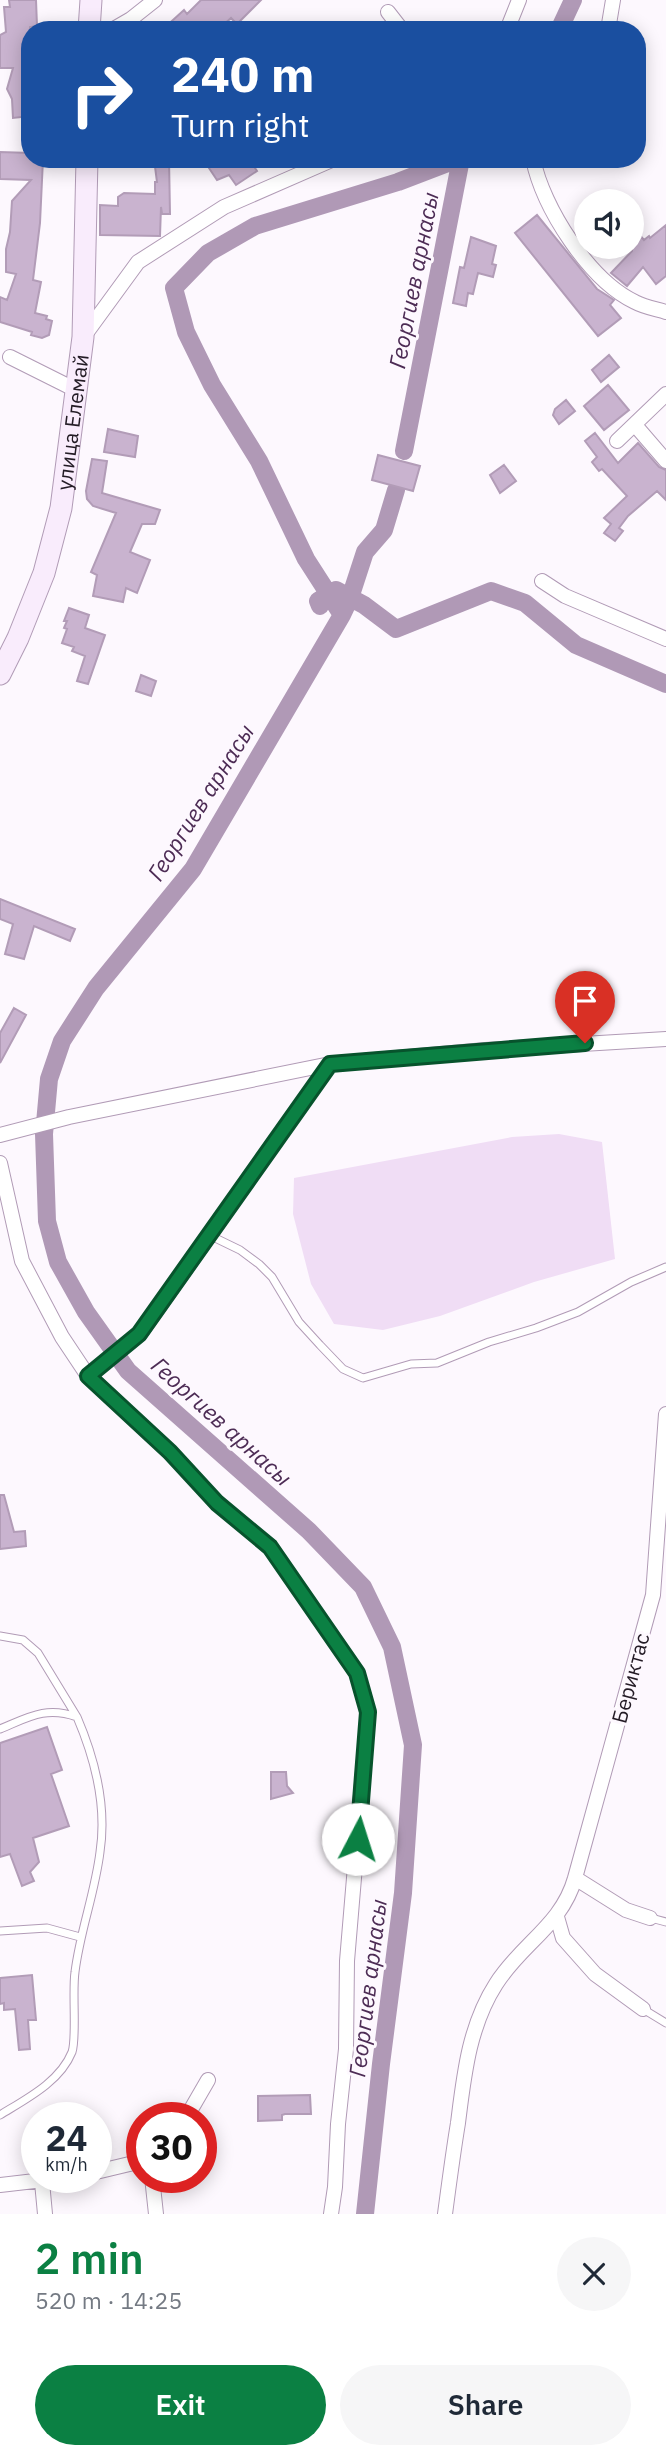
<!DOCTYPE html>
<html lang="en">
<head>
<meta charset="utf-8">
<style>
  :root { --surface:#fff; --page:#f6f6f7; --text:#1f2937; --muted:#747a83; --accent:#0b8043 }
  body { margin:0; font-family:"IBM Plex Sans",sans-serif; background:var(--page); color:var(--text); height:100vh; display:flex; flex-direction:column; font-size:26px; white-space:nowrap }
  * { box-sizing:border-box; margin:0 }
  p { font-size:23px; color:var(--muted) }
  .icon { flex:none; width:38px; height:38px; fill:none; stroke:currentColor; stroke-width:2; stroke-linecap:round; stroke-linejoin:round }
  .map { position:relative; height:2214px; overflow:hidden }
  .sheet { display:flex; flex-direction:column; background:var(--surface); flex:1 }
  .sheet>* { flex:none }
  .guide { position:absolute; left:21px; top:21px; width:625px; height:147px; border-radius:28px; box-shadow:0 4px 18px #0003; background:#1a4fa0; color:#fff; overflow:hidden }
  .buttons { position:absolute; left:574px; top:189px; display:grid; gap:14px }
  .buttons a { display:grid; place-items:center; width:70px; height:70px; border-radius:50%; background:var(--surface); box-shadow:0 4px 18px #0003; font-size:35px }
  .speed { position:absolute; left:21px; top:2102px; display:flex; gap:14px; font-size:35px; font-weight:700; text-align:center }
  .speed>* { display:grid; place-content:center; width:91px; height:91px; border-radius:50%; background:var(--surface); box-shadow:0 4px 18px #0003; line-height:1 }
  .speed small { font-size:18px; font-weight:400 }
  .speed .limit { border:10px solid #d22; background:#fff; color:#111 }
  .pin { position:absolute; display:grid; place-items:center; width:60px; height:60px; color:#fff; margin:-72px -30px; border-radius:50% 50% 50% 0; rotate:-45deg; box-shadow:0 0 7px #0007 }
  .pin .icon { rotate:45deg }
  .me { position:absolute; width:77px; margin:-38px; rotate:5deg; stroke-linejoin:round; filter:drop-shadow(0 0 5px #0008) }
  .turn { display:flex; align-items:center; gap:24px; height:147px; padding:0 35px; font-size:32px }
  .turn .icon { width:91px; height:91px; stroke-width:2.5 }
  .turn b { display:block; font-size:49px; line-height:60px }
  .round { display:grid; place-items:center; flex:none; width:74px; height:74px; border-radius:37px; background:var(--page) }
  .headline { display:flex; align-items:center; justify-content:space-between; height:119px; padding:0 35px }
  h1 { font-size:42px; font-weight:600; line-height:52px; color:var(--accent) }
  .button { display:flex; gap:14px; margin-top:auto; padding:14px 35px }
  .button a { flex:1; height:80px; border-radius:42px; background:var(--accent); color:#fff; font-size:28px; font-weight:600; line-height:80px; text-align:center }
  .button a+a { background:var(--page); color:var(--text) }
  .map>svg:first-child { display:block }
  .green { fill:#f0ddf5 }
  .lines { fill:none; stroke-linecap:round; stroke-linejoin:round }
  .canal { stroke:#b099b6; stroke-width:18 }
  .building { fill:#c9b3cf; stroke:#b29cb7; stroke-width:2 }
  .lane-casing { stroke:#b19bb6; stroke-width:9 }
  .street-casing { stroke:#b19bb6; stroke-width:16 }
  .secondary-casing { stroke:#b19bb6; stroke-width:23 }
  .lane { stroke:#fff; stroke-width:7 }
  .street { stroke:#fff; stroke-width:14 }
  .secondary { stroke:#f9ecfc; stroke-width:21 }
  .route-casing { stroke:#07532c; stroke-width:18 }
  .route { stroke:#0b8043; stroke-width:12 }
  .labels { text-anchor:middle; dominant-baseline:central; stroke-width:6; stroke-linejoin:round; paint-order:stroke }
  .street-label { font-size:21px; fill:#231b25; stroke:#fdf8fe }
  .water-label { font-size:23px; font-style:italic; fill:#4d2c55; stroke:#fdf8fe }
</style>
</head>
<body>
<div class="map">
<svg width="666" height="2214" viewBox="0 0 666 2214">
  <rect width="100%" height="100%" fill="#fdf8fe"/>
  <path class="green" d="M559,1134L602,1142L615,1259L534,1282L440,1316L383,1330L334,1324L311,1284L293,1214L294,1178L512,1137Z"/>
  <g class="lines">
    <path class="canal" d="M559,30L573,0
      M404,451L461,159
      M320,606L318,601L336,590L364,605L396,629L491,591L525,603L576,645L666,684
      M342,615L306,559L259,461L212,385L186,332L174,288L208,253L255,226L398,182L458,159
      M365,2214L381,2064L403,1893L413,1745L392,1647L363,1587L309,1531L128,1371L86,1312L58,1262L47,1221L44,1134L49,1079L62,1041L96,988L193,869L342,615L350,598L365,552L384,530L396,490"/>
  </g>
  <path class="building" d="M9,0H36L37,26L30,27V116L13,118L12,99L7,89L13,68H0V35L6,32L4,7H10Z
    M201,0H261L237,24L231,18L218,30H162L184,10L187,14Z
    M0,152L30,153V159H43L40,223L33,280L41,282L35,313L47,316L46,319L52,321L49,335L42,338L31,335L32,332L0,322V297L7,300L16,274L6,272V249L10,232L12,201L31,180L0,179Z
    M154,159H169L170,214H162L161,207L160,236L100,235V205L118,206V197L124,193L155,194V182H157Z
    M203,159H249L257,171L236,185L229,175L217,180Z
    M537,215L597,289L614,300L610,305L621,318L598,336L515,233Z
    M666,225V276L656,284L643,267L627,286L611,273L632,251V226L644,240L649,236L650,238Z
    M471,237L496,246L492,264L496,265L493,277L478,273L473,294L468,293L466,306L453,303L460,267L464,268Z
    M609,355L619,367L601,382L592,370Z
    M608,385L629,410L604,430L584,406Z
    M566,400L575,411L559,424L553,415L555,409Z
    M108,429L138,436L135,457L104,452Z
    M595,433L618,463L638,443L659,467L666,470V500L657,491L628,516L619,528L623,531L615,541L604,533L611,524L604,518L627,496L602,469L599,471L592,462L597,457L585,441Z
    M378,455L420,466L413,491L372,480Z
    M92,459L107,461L102,493L160,510L155,524H142L130,552L150,560L137,593L126,588L123,602L93,596L97,575L91,572L116,513L93,506L87,499L86,491Z
    M504,465L516,481L500,493L490,475Z
    M69,608L89,615L85,628L105,635L88,684L77,681L85,656L72,651L74,647L62,643L67,629L64,628L67,621H64Z
    M141,675L156,681L151,696L136,691Z
    M0,899L75,929L70,941L34,926L24,959L5,954L13,924L0,919Z
    M14,1008L26,1015L0,1063V1033Z
    M0,1495H4L14,1532L25,1531L26,1546L0,1549Z
    M47,1727L62,1770L51,1774L69,1826L33,1838L39,1862L30,1872L34,1881L22,1886L10,1854L0,1857V1743Z
    M271,1772H286L287,1786L293,1793L271,1799Z
    M32,1975L36,2020H28L30,2049L19,2050L15,2009L4,2010V2003L0,2004V1978Z
    M310,2095L311,2114H285L282,2115V2120L258,2121V2096Z"/>
  <g class="lines">
    <defs>
      <path id="lane" d="M209,1235L240,1250L259,1264L272,1277L299,1322L320,1345L343,1369L363,1378L411,1364L437,1363L489,1342L536,1328L578,1312L631,1282L666,1267
        M0,1636L23,1640L38,1653L77,1717
        M0,1729C29,1717 46,1706 77,1717C95,1759 107,1806 100,1852C95,1893 80,1931 75,1972C72,1992 77,2038 72,2052C60,2082 26,2099 0,2115
        M651,1918L666,1922
        M0,1931L47,1928L80,1937
        M643,2009L666,2023"/>
      <path id="street" d="M388,12L402,30
        M112,30L131,19L155,0
        M507,30L519,0
        M608,30L613,0
        M533,159C543,208 589,280 635,302C644,307 656,309 666,312
        M84,336L138,262L224,207L334,159
        M10,357L76,390
        M635,425L666,461
        M617,441L666,394
        M542,581L565,596L666,639
        M0,1135L69,1117L330,1064L485,1050L666,1039
        M0,1163L22,1261L62,1337L88,1376L170,1452L217,1503L270,1547L357,1673L368,1712L347,1961L346,2049L338,2124L335,2187L331,2214
        M88,1376L140,1334L330,1064
        M575,1878L626,1910L650,1918
        M557,1917L563,1938L595,1974L643,2009
        M186,2118L208,2080
        M96,2172L142,2161
        M152,2177L156,2214
        M42,2182L45,2214
        M0,2185L69,2177
        M445,2214C449,2184 453,2153 458,2123C464,2075 469,2026 496,1984C521,1944 562,1925 575,1878L653,1595L666,1414"/>
      <g id="secondary">
        <path d="M89,30L91,0"/>
        <path id="s1" d="M0,674L18,638L44,573L61,508L83,337L87,159"/>
      </g>
    </defs>
    <use href="#lane" class="lane-casing"/>
    <use href="#street" class="street-casing"/>
    <use href="#secondary" class="secondary-casing"/>
    <use href="#lane" class="lane"/>
    <use href="#street" class="street"/>
    <use href="#secondary" class="secondary"/>
  </g>
  <g class="lines">
    <defs>
      <path id="route" d="M358,1839L368,1712L357,1673L270,1547L217,1503L170,1452L88,1376L139,1334L330,1064L585,1043"/>
    </defs>
    <use href="#route" class="route-casing"/>
    <use href="#route" class="route"/>
  </g>
  <g class="labels">
    <g class="street-label">
      <text stroke="none"><textPath href="#s1" startOffset="264">улица Елемай</textPath></text>
      <text transform="translate(630 1678) rotate(-75)">Бериктас</text>
    </g>
    <g class="water-label">
      <text transform="translate(413 280) rotate(-79)">Георгиев арнасы</text>
      <text transform="translate(200 802) rotate(-58)">Георгиев арнасы</text>
      <text transform="translate(222 1421) rotate(42)">Георгиев арнасы</text>
      <text transform="translate(367 1988) rotate(-83)">Георгиев арнасы</text>
    </g>
  </g>
</svg>
<div class="buttons">
<a><svg class="icon" aria-label="sound" viewBox="0 0 24 24"><path d="M4 9h4l5-4v14l-5-4H4zM17 9q2 3 0 6"/></svg></a>
</div>
<div class="speed"><div>24<small>km/h</small></div><div class="limit">30</div></div>
<div class="pin" style="left:585px;top:1043px;background:#d93025"><svg class="icon" aria-label="arrive" viewBox="0 0 24 24"><path d="M6 21V4h12l-3 4 3 4H6"/></svg></div>
<svg class="me" style="left:358px;top:1839px" viewBox="-20 -20 40 40"><circle r="19" fill="#fff"/><path d="M0-13L10 11 0 6-10 11z" fill="#0b8043"/></svg>
<div class="guide">
<div class="turn"><svg class="icon" aria-label="right" viewBox="0 0 24 24"><path d="M7 20v-9h11M14 6l5 5-5 5"/></svg><div><b>240 m</b>Turn right</div></div>
</div>
</div>
<section class="sheet">
<div class="headline"><div><h1>2 min</h1><p>520 m · 14:25</p></div><a class="round"><svg class="icon" aria-label="close" viewBox="0 0 24 24"><path d="M6 6l12 12M18 6L6 18"/></svg></a></div>
<div class="button"><a>Exit</a><a>Share</a></div>
</section>
</body>
</html>
